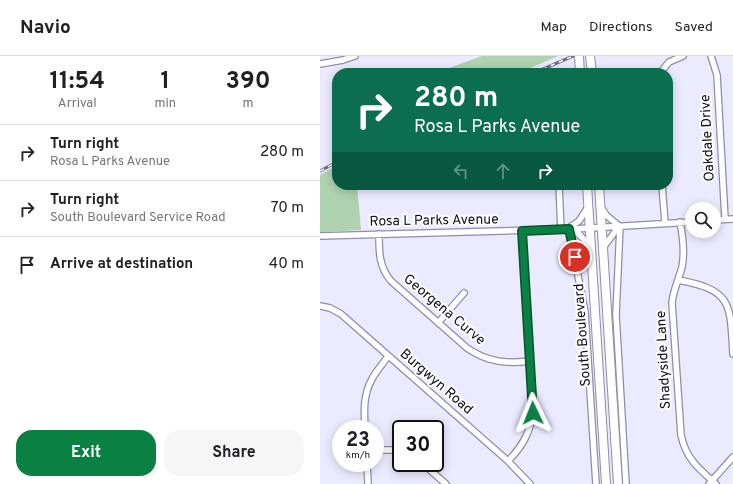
<!DOCTYPE html>
<html lang="en">
<head>
<meta charset="utf-8">
<style>
  :root { --surface:#fff; --page:#f6f6f6; --text:#202124; --muted:#757577; --line:#e0e0e0; --accent:#0b8043 }
  body { margin:0; font-family:Overpass,sans-serif; background:var(--page); color:var(--text); height:100vh; display:flex; flex-direction:column; font-size:15px; white-space:nowrap }
  * { box-sizing:border-box; margin:0 }
  p { font-size:13px; color:var(--muted) }
  .icon { flex:none; width:22px; height:22px; fill:none; stroke:currentColor; stroke-width:2; stroke-linecap:round; stroke-linejoin:round }
  .map { position:relative; flex:1; overflow:hidden }
  .drawer { display:flex; flex-direction:column; background:var(--surface); width:320px }
  .drawer>* { flex:none }
  .hud { position:absolute; left:12px; top:12px; width:341px; height:122px; border-radius:16px; box-shadow:0 2px 10px #0003; background:#0b6e4f; color:#fff; overflow:hidden }
  .controls { position:absolute; left:365px; top:146px; display:grid; gap:8px }
  .controls a { display:grid; place-items:center; width:36px; height:36px; border-radius:50%; background:var(--surface); box-shadow:0 2px 10px #0003; font-size:20px }
  .speed { position:absolute; left:12px; top:364px; display:flex; gap:8px; font-size:20px; font-weight:700; text-align:center }
  .speed>* { display:grid; place-content:center; width:52px; height:52px; border-radius:50%; background:var(--surface); box-shadow:0 2px 10px #0003; line-height:1 }
  .speed small { font-size:10px; font-weight:400 }
  .speed .limit { border:2px solid #111; border-radius:6px; background:#fff; color:#111 }
  .pin { position:absolute; display:grid; place-items:center; width:34px; height:34px; color:#fff; margin:-17px; border:2px solid #fff; border-radius:50%; box-shadow:0 1px 4px #0007 }
  .me { position:absolute; width:44px; margin:-22px; rotate:358deg; stroke-linejoin:round; filter:drop-shadow(0 0 3px #0008) }
  .turn { display:flex; align-items:center; gap:14px; height:84px; padding:0 16px; font-size:18px }
  .turn .icon { width:52px; height:52px; stroke-width:2.5 }
  .turn b { display:block; font-size:28px; line-height:34px }
  .lanes { display:flex; align-items:center; height:38px; padding:0 16px; background:#0003; justify-content:center; gap:20px; direction:ltr }
  .lanes .off { opacity:.35 }
  .eta { display:flex; justify-content:space-evenly; align-items:center; height:68px; text-align:center }
  .eta b { font-size:24px; font-weight:700; line-height:28px }
  .cta { display:flex; gap:8px; margin-top:auto; padding:8px 16px }
  .cta a { flex:1; height:46px; border-radius:16px; background:var(--accent); color:#fff; font-size:16px; font-weight:700; line-height:46px; text-align:center }
  .cta a+a { background:var(--page); color:var(--text) }
  ul { padding:0; list-style:none }
  li { display:flex; align-items:center; gap:12px; height:56px; padding:0 16px; border-top:1px solid var(--line) }
  li div { flex:1 }
  li b { display:block; font-size:15px }
  li em { font-style:normal }
  header { display:flex; align-items:center; gap:24px; box-sizing:border-box; height:56px; padding:0 20px; background:var(--surface); border-bottom:1px solid var(--line) }
  header strong { font-size:19px }
  nav { display:flex; gap:22px; margin-inline-start:auto; font-size:14px }
  main { display:flex; flex:1; min-height:0 }
  .map>svg:first-child { display:block }
  .green { fill:#afd2b1 }
  .lines { fill:none; stroke-linecap:round; stroke-linejoin:round }
  .minor-casing { stroke:#918cac; stroke-width:8 }
  .highway-casing { stroke:#918cac; stroke-width:10 }
  .minor { stroke:#fff; stroke-width:5.5 }
  .highway { stroke:#fff; stroke-width:8 }
  .rail-casing { stroke:#6e6c7b; stroke-width:3 }
  .rail { stroke:#fff; stroke-width:1.5; stroke-dasharray:4.5; stroke-linecap:butt }
  .route-casing { stroke:#07532c; stroke-width:10 }
  .route { stroke:#0b8043; stroke-width:7 }
  .labels { text-anchor:middle; dominant-baseline:central; stroke-width:4; stroke-linejoin:round; paint-order:stroke }
  .street-label { font-size:14px; fill:#100e19; stroke:#fff }
</style>
</head>
<body>
<header>
<strong>Navio</strong>
<nav><a>Map</a><a>Directions</a><a>Saved</a></nav>
</header>
<main>
<section class="drawer">
<div class="eta">
<div><b>11:54</b><p>Arrival</p></div>
<div><b>1</b><p>min</p></div>
<div><b>390</b><p>m</p></div>
</div>
<ul>
<li><svg class="icon" aria-label="right" viewBox="0 0 24 24"><path d="M7 20v-9h11M14 6l5 5-5 5"/></svg><div><b>Turn right</b><p>Rosa L Parks Avenue</p></div><em>280 m</em></li>
<li><svg class="icon" aria-label="right" viewBox="0 0 24 24"><path d="M7 20v-9h11M14 6l5 5-5 5"/></svg><div><b>Turn right</b><p>South Boulevard Service Road</p></div><em>70 m</em></li>
<li><svg class="icon" aria-label="arrive" viewBox="0 0 24 24"><path d="M6 21V4h12l-3 4 3 4H6"/></svg><div><b>Arrive at destination</b></div><em>40 m</em></li>
</ul>
<div class="cta"><a>Exit</a><a>Share</a></div>
</section>
<div class="map">
<svg width="413" height="428" viewBox="0 0 413 428">
  <rect width="100%" height="100%" fill="#eceaff"/>
  <path class="green" d="M162,0H238L199,17H122L121,15Z
    M17,109V129H37L41,174L0,176V119Z"/>
  <g class="lines">
    <defs>
      <path id="minor" d="M391,0L397,19L405,163
        M0,8L23,4L35,0
        M233,16V17
        M340,17L349,6L363,0
        M239,129L241,174
        M342,129L345,167
        M281,151L286,159L299,170L283,192
        M394,164L413,163
        M360,166C363,181 365,196 362,211C359,223 353,234 352,247L361,379C366,403 379,413 396,428
        M300,170L296,259L306,428
        M247,173L259,165L268,151
        M249,173L265,256L276,428
        M254,173L270,190
        M59,178C59,196 59,211 71,225L147,292C167,306 187,308 210,305
        M0,180L254,173L372,166
        M358,224C413,234 410,248 413,298
        M0,250L10,252L21,258L188,405L210,428
        M118,267L144,237
        M45,373C44,356 43,339 52,323C56,315 63,308 68,300
        M55,394H81
        M188,405C202,391 210,377 213,357L202,175
        M47,407L48,428
        M102,407L126,428
        M389,428L413,401"/>
      <path id="highway" d="M259,0L260,17
        M270,0L272,17
        M267,129L286,428
        M279,129L298,428"/>
    </defs>
    <use href="#minor" class="minor-casing"/>
    <use href="#highway" class="highway-casing"/>
    <use href="#minor" class="minor"/>
    <use href="#highway" class="highway"/>
    <defs>
      <path id="rail" d="M214,17L253,0
        M0,115L17,106"/>
    </defs>
    <use href="#rail" class="rail-casing"/>
    <use href="#rail" class="rail"/>
  </g>
  <g class="lines">
    <defs>
      <path id="route" d="M213,357L202,175L249,173L255,201"/>
    </defs>
    <use href="#route" class="route-casing"/>
    <use href="#route" class="route"/>
  </g>
  <g class="labels">
    <g class="street-label">
      <text transform="translate(388 82) rotate(-93)">Oakdale Drive</text>
      <text transform="translate(114 165) rotate(-1)">Rosa L Parks Avenue</text>
      <text transform="translate(124 254) rotate(40)">Georgena Curve</text>
      <text transform="translate(263 279) rotate(-94)">South Boulevard</text>
      <text transform="translate(344 304) rotate(-93)">Shadyside Lane</text>
      <text transform="translate(116 326) rotate(41)">Burgwyn Road</text>
    </g>
  </g>
</svg>
<div class="controls">
<a><svg class="icon" aria-label="search" viewBox="0 0 24 24"><circle cx="10" cy="10" r="6"/><path d="M15 15l6 6"/></svg></a>
</div>
<div class="speed"><div>23<small>km/h</small></div><div class="limit">30</div></div>
<div class="pin" style="left:255px;top:201px;background:#d93025"><svg class="icon" aria-label="arrive" viewBox="0 0 24 24"><path d="M6 21V4h12l-3 4 3 4H6"/></svg></div>
<svg class="me" style="left:213px;top:357px" viewBox="-20 -20 40 40"><path d="M0-17L14 15 0 8-14 15z" fill="#0b8043" stroke="#fff" stroke-width="4"/></svg>
<div class="hud">
<div class="turn"><svg class="icon" aria-label="right" viewBox="0 0 24 24"><path d="M7 20v-9h11M14 6l5 5-5 5"/></svg><div><b>280 m</b>Rosa L Parks Avenue</div></div>
<div class="lanes"><svg class="icon off" aria-label="left" viewBox="0 0 24 24"><path d="M17 20v-9H6M10 6l-5 5 5 5"/></svg><svg class="icon off" aria-label="ahead" viewBox="0 0 24 24"><path d="M12 20V5M6 11l6-6 6 6"/></svg><svg class="icon" aria-label="right" viewBox="0 0 24 24"><path d="M7 20v-9h11M14 6l5 5-5 5"/></svg></div>
</div>
</div>
</main>
</body>
</html>
